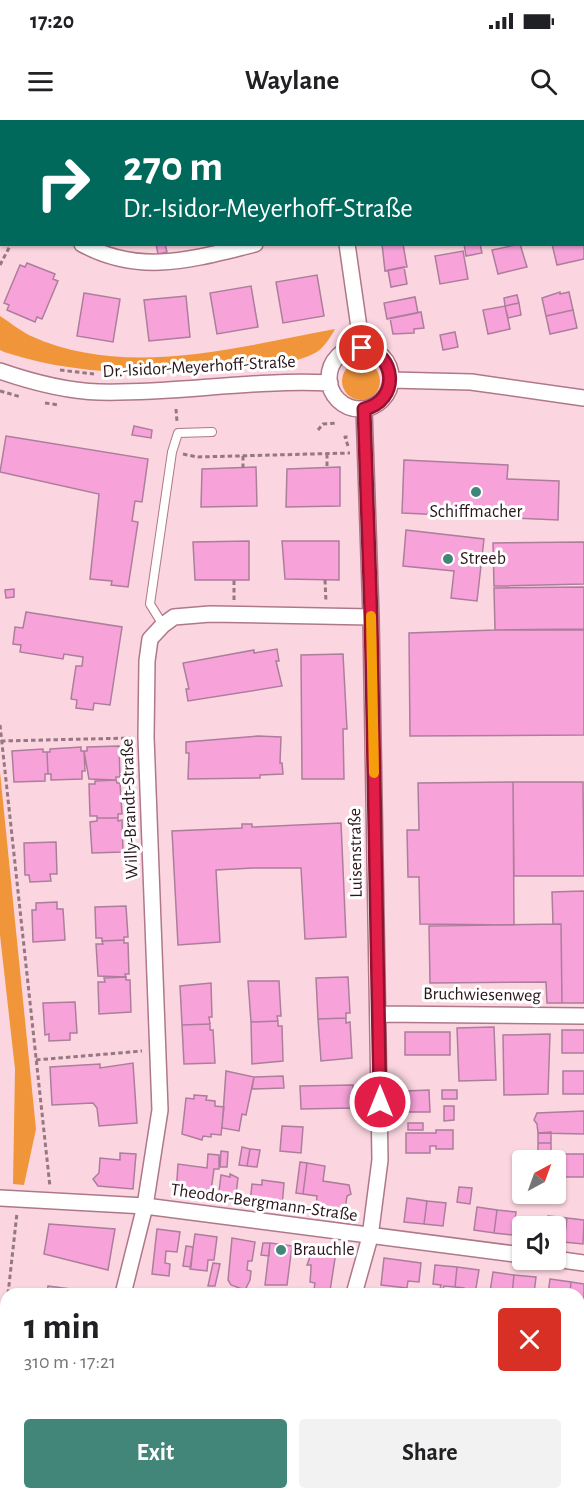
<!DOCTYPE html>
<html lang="en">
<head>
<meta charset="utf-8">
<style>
  :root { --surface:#fff; --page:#f2f2f2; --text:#202124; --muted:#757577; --accent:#42867a }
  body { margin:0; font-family:"Alegreya Sans",sans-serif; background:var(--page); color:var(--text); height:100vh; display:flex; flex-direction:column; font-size:22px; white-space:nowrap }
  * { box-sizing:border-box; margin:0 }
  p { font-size:20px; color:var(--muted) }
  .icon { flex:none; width:33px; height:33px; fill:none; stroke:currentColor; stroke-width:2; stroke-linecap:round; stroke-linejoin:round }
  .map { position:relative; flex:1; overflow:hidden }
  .side { position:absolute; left:0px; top:1168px; width:585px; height:212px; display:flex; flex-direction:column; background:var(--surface); border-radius:18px 18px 0 0; box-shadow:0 2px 4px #0004 }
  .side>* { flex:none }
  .banner { position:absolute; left:0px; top:0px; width:585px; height:126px; box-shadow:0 2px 4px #0004; background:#00695c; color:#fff; overflow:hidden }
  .needle { width:39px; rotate:41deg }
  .fabs { position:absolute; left:512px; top:1030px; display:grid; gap:12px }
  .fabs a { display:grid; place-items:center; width:54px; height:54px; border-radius:6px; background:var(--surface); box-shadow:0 2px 4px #0004; font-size:30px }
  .pin { position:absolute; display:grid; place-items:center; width:51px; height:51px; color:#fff; margin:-26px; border:3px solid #fff; border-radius:50%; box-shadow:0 2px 6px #0007 }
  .me { position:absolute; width:66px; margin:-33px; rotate:0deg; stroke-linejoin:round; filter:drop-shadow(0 0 4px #0008) }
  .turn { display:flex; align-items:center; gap:21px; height:126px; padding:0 24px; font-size:27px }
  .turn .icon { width:78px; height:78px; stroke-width:2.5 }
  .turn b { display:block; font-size:42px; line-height:51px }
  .round { display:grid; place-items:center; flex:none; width:63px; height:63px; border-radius:6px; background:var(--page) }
  .summary { display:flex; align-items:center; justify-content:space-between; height:102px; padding:0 24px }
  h1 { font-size:36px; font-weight:700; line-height:45px }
  .primary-button { display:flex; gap:12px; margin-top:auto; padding:12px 24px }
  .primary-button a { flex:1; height:69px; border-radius:6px; background:var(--accent); color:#fff; font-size:24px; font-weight:700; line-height:69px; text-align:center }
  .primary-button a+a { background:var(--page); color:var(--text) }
  .status { display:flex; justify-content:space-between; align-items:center; height:42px; padding:0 30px; background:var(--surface); direction:ltr }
  .status svg { height:16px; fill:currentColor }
  header { display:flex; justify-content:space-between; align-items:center; height:78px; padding:0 24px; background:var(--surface); font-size:27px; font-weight:700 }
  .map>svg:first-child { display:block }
  .green { fill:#f1953a }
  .building { fill:#f7a3da; stroke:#ad7d9c; stroke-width:1.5 }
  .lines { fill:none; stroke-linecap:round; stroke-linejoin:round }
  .lane-casing { stroke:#af7888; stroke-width:10 }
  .street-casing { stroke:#af7888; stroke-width:18 }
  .path { stroke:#957880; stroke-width:3; stroke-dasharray:4.5 3; stroke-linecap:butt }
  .lane { stroke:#fff; stroke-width:8 }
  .street { stroke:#fff; stroke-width:15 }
  .route-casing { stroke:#92132f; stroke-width:15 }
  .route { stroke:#e11d48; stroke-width:10 }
  .slow { stroke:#f59e0b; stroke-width:10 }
  .poi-dot { fill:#42867a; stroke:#fff; stroke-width:2 }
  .labels { text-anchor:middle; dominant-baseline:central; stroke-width:6; stroke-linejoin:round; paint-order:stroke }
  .street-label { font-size:18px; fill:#2b161c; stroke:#fff }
  .poi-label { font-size:18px; fill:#2b161c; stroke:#fff; text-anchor:start }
</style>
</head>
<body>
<div class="status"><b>17:20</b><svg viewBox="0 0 49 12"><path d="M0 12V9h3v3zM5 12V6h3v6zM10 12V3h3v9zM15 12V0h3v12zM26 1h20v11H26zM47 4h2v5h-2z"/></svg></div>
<header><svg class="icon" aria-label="menu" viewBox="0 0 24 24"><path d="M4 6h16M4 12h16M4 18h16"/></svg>Waylane<svg class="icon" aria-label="search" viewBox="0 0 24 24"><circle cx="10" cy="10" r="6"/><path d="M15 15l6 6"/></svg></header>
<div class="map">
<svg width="584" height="1379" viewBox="0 0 584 1379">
  <rect width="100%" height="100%" fill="#fbd6e0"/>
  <path class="green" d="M0,196C10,202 20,211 31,216C125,259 238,227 335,209C330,218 324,228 315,233C293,245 262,245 239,247C155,254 85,258 4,232L0,230Z
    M342 261a19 19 0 1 1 38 0a19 19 0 1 1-38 0Z
    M0,652L36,1009L24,1065L13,1064L15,949L0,815Z"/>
  <path class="building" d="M92,0H138L139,2H92Z
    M584,118V139L557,145L552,124H584Z
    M156,124H165L167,132L158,134Z
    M382,124H403L407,147L385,151Z
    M464,124H480L482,133L466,136Z
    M520,124L527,147L498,154L492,130Z
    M463,131L468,159L440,164L435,136Z
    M27,143L55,154L53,159L58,161L42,199L37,197L35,202L7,190L9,185L4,183L20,145L25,147Z
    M404,147L407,164L391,167L388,150Z
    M317,155L324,196L283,203L276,162Z
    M251,166L258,207L217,214L210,173Z
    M560,172V174L569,172L573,190L546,196L542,178Z
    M84,173L120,179L113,222L77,216Z
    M517,175L519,183L505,186L504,178Z
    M186,176L190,217L149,221L144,180Z
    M415,177L418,193L387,199L384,183Z
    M519,183L521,195L508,198L505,186Z
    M505,186L510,209L488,214L483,190Z
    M573,190L577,208L550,214L546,196Z
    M421,192L424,208L414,209V213L393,214L390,198Z
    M455,212L458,227L443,230L440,215Z
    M134,306L152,310L151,318L132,315Z
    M6,316L148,339L142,382L135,381L132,401L138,402L128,467L111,465L112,461L90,459L99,374L0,352Z
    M404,340L508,345L507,359L559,361L558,400L402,393Z
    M256,347L257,386L201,387L202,349Z
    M340,347V386L286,387L287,349Z
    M406,410L484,419L477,481L451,478L454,451L403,446Z
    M249,421V460H195L193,422Z
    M282,421H339V460L285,459Z
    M584,422V464L494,466L493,423Z
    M584,467V509L495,510L494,468Z
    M14,469V477L6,478L5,470Z
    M26,492L122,507L110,585L94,583L93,590L76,588L77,580L71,579L76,546H82L83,537L64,534L63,539L20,532L21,525L13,524L15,507L23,508Z
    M495,510H584V615L410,616L409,513Z
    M277,529L279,541H276L282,566L188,581L186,569H189L183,543L254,530V533Z
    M343,534L347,609H343L344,659H302L301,535Z
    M258,616L281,617L280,643H282L283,654L260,655V658L188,659L189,633H186V622Z
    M119,626L120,657H116V660L89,659L84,631H87V627Z
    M81,627V631H84L85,651H82V659L51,660V654H48L47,632H50V629Z
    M43,629V632H47L48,654H45V661L14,662L12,631Z
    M116,660L117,663H120L122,694H118V698H97V696H90L89,664H95V661Z
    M513,662L514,805L420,804L419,757H408L407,710H419L418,663Z
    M513,662H583L584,756H514Z
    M97,698H118V701L122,700L123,732L92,733L90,702L97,701Z
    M341,703L346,817L305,819L301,748H253L216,750L220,822L178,825L172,711L242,708V704H252V707Z
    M56,722L57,754H50L51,761L30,762L29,755H25L24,723Z
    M584,771V883H562L561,804H553L552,772Z
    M57,782V789H63L65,820L33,822L32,790H36V783Z
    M126,786L128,817H124V820L102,821V818H96L95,787Z
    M561,804L562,883H547L546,862L430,863L429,806Z
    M124,820V823H128L129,854H125L126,857L98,856L96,824H103L102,821Z
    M126,857V860H130L131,892L99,894L98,862H105L104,858Z
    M348,857L350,893H346V898L318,899L316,858Z
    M248,861H279L281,896H277L278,901L251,902Z
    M211,863L212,897H209L210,904L182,905L180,866Z
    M75,882L77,913H70V920L49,921V914L45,915L43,883Z
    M346,898V903L350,902L352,938L321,941L318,899Z
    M278,901V906H282L283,941L252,944L251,902Z
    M210,904V910H213L215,943L184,944L182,905Z
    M494,907L496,960L459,961L457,908Z
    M562,910H584V933H562Z
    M405,912H450V935H405Z
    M550,914L548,974L504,975L503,915Z
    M133,943L137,1003L99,1006L97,988L93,983L52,985L50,947L100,944V948Z
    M226,951L254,957L246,995L242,994L239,1011L222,1008Z
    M563,951H584V974H563Z
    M283,956L284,968L252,969L254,957Z
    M353,965L354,988L301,989L300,966Z
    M429,970L430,992H405V971Z
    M442,970H457V979H442Z
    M194,975L207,976L206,980L215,981V986L224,987L221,1015L211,1014V1017L203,1016L202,1020L182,1014L186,978L194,979Z
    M444,986H454V1000L444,1001Z
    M584,991V1014L538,1013L537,1004L534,1000L537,993Z
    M408,1003H423V1010H408Z
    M282,1006L303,1007L301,1033L280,1031Z
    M436,1010H453V1029H436V1026H430V1033H406V1013H436Z
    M551,1012V1023H538V1013Z
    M538,1023H551V1038H538Z
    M242,1027L250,1029L247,1046L239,1045Z
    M250,1029L260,1030L257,1047L247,1046Z
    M221,1031L228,1032L227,1047H220Z
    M120,1033L136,1034L133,1069L98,1066L93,1059L99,1053L100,1038L120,1040Z
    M208,1034L219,1035V1049H214L210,1079L176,1075L178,1044L207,1048Z
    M563,1034H584V1057H564Z
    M300,1042L307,1043L303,1074L296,1073Z
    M307,1043L325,1046L323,1061L349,1065L351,1074L347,1076L345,1089L316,1085L317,1076L303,1074Z
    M230,1054L238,1058L235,1082L218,1080L221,1055L230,1057Z
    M262,1060L284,1063L282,1087L250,1083L252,1064L262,1065Z
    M459,1067L472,1068L470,1084L457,1082Z
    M407,1078L427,1081L424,1104L404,1102Z
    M427,1081L446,1083L443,1106L424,1104Z
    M477,1087L497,1090L494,1113L474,1110Z
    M497,1090L516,1092L513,1115L494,1113Z
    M548,1096L567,1098L564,1122L555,1121V1107H546Z
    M567,1098L584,1100L583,1124L564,1122Z
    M49,1104L115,1109L108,1150L44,1134Z
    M157,1109L180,1112L177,1132L166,1131L165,1143L170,1144L169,1156L152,1154Z
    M195,1114L217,1117L214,1140H208L207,1151L190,1149Z
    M232,1118L255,1122L252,1141H248L247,1150L251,1151L250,1160L245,1170L231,1165L228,1160Z
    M263,1123H270L269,1136L261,1135Z
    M270,1123L292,1126L287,1165H265Z
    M186,1126L193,1127L191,1147L183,1146Z
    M313,1129L336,1132L330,1171L314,1169L315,1163L310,1162L311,1149V1145H307Z
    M384,1138L421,1143L419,1162L408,1161L407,1168L381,1165Z
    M213,1143L220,1144L215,1166H208Z
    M435,1145L457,1147L455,1167L444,1166L443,1170L440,1169L441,1165L433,1164Z
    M457,1147L479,1150L475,1174H468L464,1172V1168L455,1167Z
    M493,1152L514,1155L512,1174L490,1172Z
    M514,1155L536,1157L534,1174H512Z
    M550,1159L571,1162L570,1174H548Z
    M571,1162L584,1164V1195L579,1194V1174H570Z
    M48,1166L78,1170L77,1174H47Z
    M9,1374H48L46,1379H8Z
    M86,1374H116L114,1379H88L85,1378Z
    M116,1374H165L163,1379H131Z
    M165,1374H192L191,1379H163Z
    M220,1374H225L235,1377V1379H219Z
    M403,1374H460L458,1379H414L403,1376Z
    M527,1374H551L550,1379H526Z"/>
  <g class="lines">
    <defs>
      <path id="lane" d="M163,505L150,484L172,332L178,313L212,312"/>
      <path id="street" d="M317,0V2
        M27,2V0
        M483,2L484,0
        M82,124C141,156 193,139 255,124
        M347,124L362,228
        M329 258a31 31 0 1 1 62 0a31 31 0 1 1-62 0Z
        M0,251C32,262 65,271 99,272C176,274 252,259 330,263
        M391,260L471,262L584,278
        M379,894L584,896
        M0,1078L145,1086L522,1135
        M555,1139L584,1143
        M123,1174L145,1086L160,990L146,617L147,541L150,519L163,505L174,497L210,494L371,497
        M354,1174L370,1117L380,1040L371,497L364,289
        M579,1328L584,1297
        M288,1374L308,1379
        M74,1379L75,1374
        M571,1379L572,1374"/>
    </defs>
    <use href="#lane" class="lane-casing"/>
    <use href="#street" class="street-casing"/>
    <path class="path" d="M0,82L2,75
      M0,145L11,124
      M60,250L94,254
      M0,271L21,277
      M45,283L59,285
      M176,289L177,302
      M318,310L323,304L337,303
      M348,326L345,317H350
      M183,334L197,337L350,333
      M327,334V347
      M243,348V336
      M325,460L326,482
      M234,480V460
      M0,605L50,1067
      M1,621L131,618
      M36,940L142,931
      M8,1174L17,1093
      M0,1252L6,1197"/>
    <use href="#lane" class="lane"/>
    <use href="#street" class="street"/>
  </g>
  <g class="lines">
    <defs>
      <path id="route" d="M362,228C397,233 400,281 364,289L371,496L380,982"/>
    </defs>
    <use href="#route" class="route-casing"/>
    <use href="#route" class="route"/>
    <path class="slow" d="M371,496L374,653"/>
  </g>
  <g class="poi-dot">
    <circle cx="476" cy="372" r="6"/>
    <circle cx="448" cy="439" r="6"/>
    <circle cx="281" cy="1130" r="6"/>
  </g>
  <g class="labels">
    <g class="street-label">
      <text transform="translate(199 247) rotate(-3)">Dr.-Isidor-Meyerhoff-Straße</text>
      <text transform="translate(130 689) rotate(-92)">Willy-Brandt-Straße</text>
      <text transform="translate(356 733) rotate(-91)">Luisenstraße</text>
      <text transform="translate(482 875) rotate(1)">Bruchwiesenweg</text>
      <text transform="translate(264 1083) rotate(8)">Theodor-Bergmann-Straße</text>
    </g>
    <g class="poi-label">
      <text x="476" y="392" text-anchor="middle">Schiffmacher</text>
      <text x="460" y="439">Streeb</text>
      <text x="293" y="1130">Brauchle</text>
    </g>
  </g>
</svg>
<div class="fabs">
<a><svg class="needle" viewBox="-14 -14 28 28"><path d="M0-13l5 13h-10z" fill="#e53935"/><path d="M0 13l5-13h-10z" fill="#757577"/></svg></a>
<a><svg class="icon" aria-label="sound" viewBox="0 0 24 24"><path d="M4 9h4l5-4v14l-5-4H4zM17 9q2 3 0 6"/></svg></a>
</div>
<div class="pin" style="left:362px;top:228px;background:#d93025"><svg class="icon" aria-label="arrive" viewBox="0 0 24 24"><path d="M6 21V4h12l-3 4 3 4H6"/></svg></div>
<svg class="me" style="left:380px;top:982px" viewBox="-20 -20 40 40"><circle r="17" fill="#e11d48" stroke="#fff" stroke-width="3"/><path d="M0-11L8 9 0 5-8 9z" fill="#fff"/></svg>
<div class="banner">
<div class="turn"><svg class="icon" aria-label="right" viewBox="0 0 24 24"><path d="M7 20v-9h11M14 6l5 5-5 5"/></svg><div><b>270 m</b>Dr.-Isidor-Meyerhoff-Straße</div></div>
</div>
<section class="side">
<div class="summary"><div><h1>1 min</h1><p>310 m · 17:21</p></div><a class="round" style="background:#d93025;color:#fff"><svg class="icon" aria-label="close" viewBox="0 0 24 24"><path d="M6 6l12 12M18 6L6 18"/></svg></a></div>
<div class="primary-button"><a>Exit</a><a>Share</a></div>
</section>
</div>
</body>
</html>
